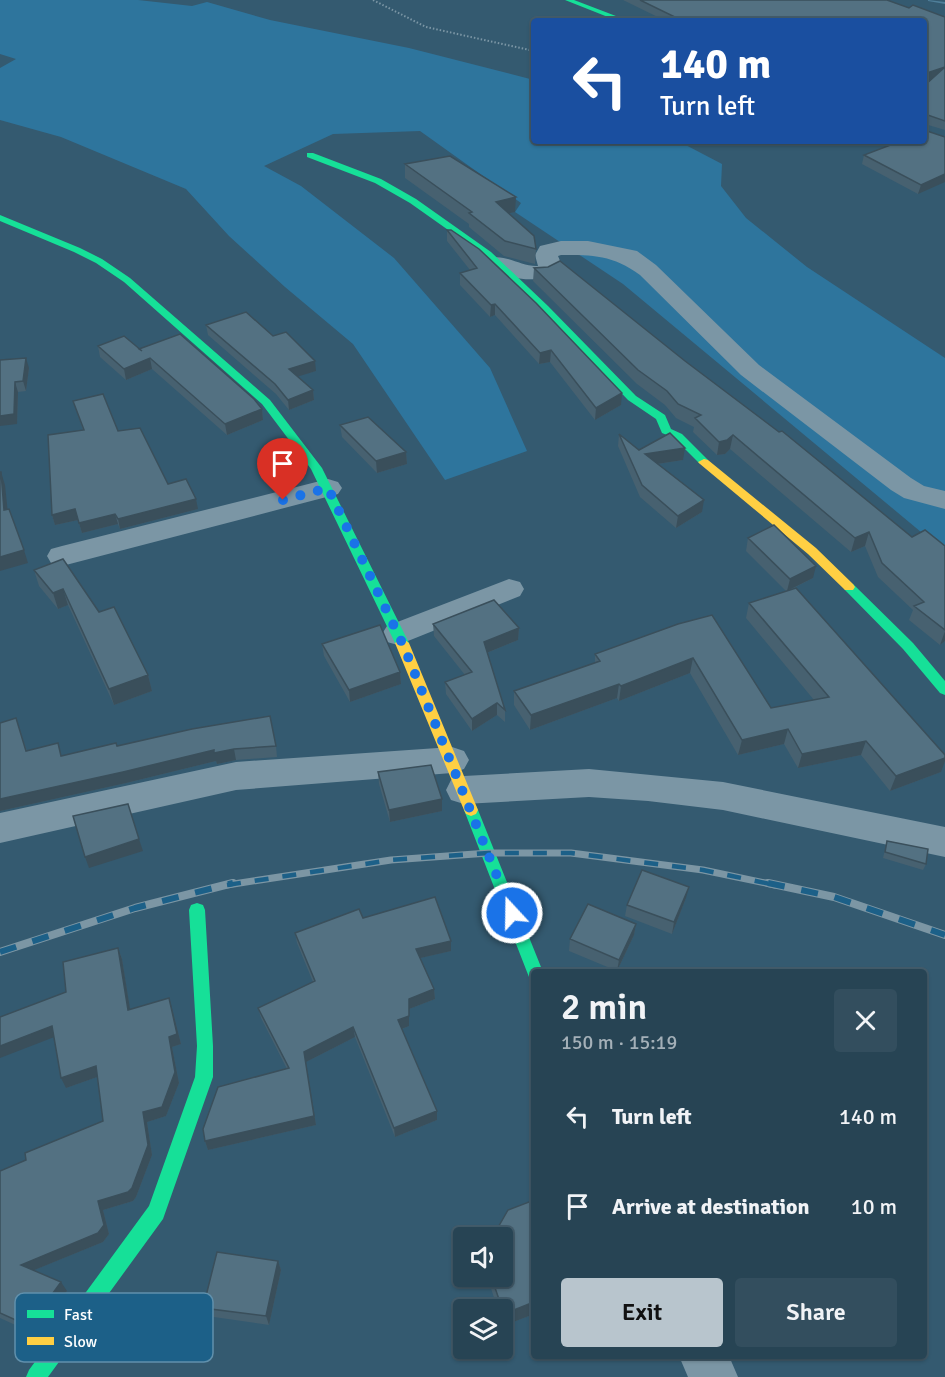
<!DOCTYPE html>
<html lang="en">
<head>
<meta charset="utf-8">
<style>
  :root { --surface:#274454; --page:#334e5e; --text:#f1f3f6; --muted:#a4b0b8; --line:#435c6b; --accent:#b8c5cd }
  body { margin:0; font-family:Signika,sans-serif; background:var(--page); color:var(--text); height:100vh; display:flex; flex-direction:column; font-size:22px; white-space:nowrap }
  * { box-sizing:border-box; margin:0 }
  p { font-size:20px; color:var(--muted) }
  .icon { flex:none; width:33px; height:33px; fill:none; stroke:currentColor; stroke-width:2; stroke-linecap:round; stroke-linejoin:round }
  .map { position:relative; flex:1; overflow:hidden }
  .sheet { position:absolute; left:531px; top:969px; width:396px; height:390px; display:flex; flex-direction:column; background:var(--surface); border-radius:6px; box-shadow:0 2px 4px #0004,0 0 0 2px var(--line) }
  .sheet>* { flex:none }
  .top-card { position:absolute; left:531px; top:18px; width:396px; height:126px; border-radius:6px; box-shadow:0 2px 4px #0004,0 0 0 2px var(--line); background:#1a4fa0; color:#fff; overflow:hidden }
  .tools { position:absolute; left:453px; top:1227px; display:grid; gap:12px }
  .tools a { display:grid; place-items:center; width:60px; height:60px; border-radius:6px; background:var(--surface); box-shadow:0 2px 4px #0004,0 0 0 2px var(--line); font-size:30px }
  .pin { position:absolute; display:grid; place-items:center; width:51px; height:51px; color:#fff; margin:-62px -26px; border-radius:50% 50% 50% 0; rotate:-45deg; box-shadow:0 0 6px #0007 }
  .pin .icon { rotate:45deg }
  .me { position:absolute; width:66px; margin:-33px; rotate:339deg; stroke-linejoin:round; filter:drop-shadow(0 0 4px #0008) }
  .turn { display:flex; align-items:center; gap:21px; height:126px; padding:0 30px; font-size:27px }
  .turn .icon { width:78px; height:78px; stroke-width:2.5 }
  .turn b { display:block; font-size:42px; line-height:51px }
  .round { display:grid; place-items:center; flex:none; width:63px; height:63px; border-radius:6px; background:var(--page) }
  .headline { display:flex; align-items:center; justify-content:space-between; height:102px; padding:0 30px }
  h1 { font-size:36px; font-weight:600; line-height:45px }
  .cta { display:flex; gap:12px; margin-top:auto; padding:12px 30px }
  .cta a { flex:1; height:69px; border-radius:6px; background:var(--accent); color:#111; font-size:24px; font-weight:600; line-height:69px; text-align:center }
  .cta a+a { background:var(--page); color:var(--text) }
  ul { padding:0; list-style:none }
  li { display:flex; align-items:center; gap:18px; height:90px; padding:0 30px }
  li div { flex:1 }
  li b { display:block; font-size:22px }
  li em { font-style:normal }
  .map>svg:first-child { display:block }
  .green { fill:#2e759d }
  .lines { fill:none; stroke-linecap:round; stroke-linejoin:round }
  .stream { fill:#4f7f9a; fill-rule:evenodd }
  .path { stroke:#7b96a5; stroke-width:2; stroke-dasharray:1.5 2; stroke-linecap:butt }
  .street { fill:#7b96a5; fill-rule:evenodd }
  .fast { fill:#16e098; fill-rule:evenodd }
  .slow { fill:#ffcf43; fill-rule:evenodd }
  .rail-far1-casing { stroke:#7c96a4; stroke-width:7 }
  .rail-casing { stroke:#7c96a4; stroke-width:8 }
  .rail-far1 { stroke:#1c6088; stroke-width:4.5; stroke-dasharray:14; stroke-linecap:butt }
  .rail { stroke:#1c6088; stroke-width:6; stroke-dasharray:17; stroke-linecap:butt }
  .wall { fill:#476170 }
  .shaded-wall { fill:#3a4f5b }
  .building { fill:#537182; stroke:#3a4f5b; stroke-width:1.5 }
  .route { stroke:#1a73e8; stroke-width:10; stroke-dasharray:0 18 }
  .key { fill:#1c6088; stroke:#6090ac; stroke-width:1.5 }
  .key-label { font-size:16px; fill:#fff }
</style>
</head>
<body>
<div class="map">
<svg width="945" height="1377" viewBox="0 0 945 1377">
  <rect width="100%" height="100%" fill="#345a70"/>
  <path class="green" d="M0,0H138L192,6L207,2L270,20L409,48L534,80V141H678L722,164L721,186L746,218L807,267L945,358V552L623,284L515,212L521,203L420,131L333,134L264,166L301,186L394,258L490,368L527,451L445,480L353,344L285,287L229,236L186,189L61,137L0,120V68L16,59L0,54Z"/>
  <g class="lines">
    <path class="stream" d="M928,0L945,2V4L928,1Z"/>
    <path class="path" d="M373,0L426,27L534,51
      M730,141L737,145"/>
    <path class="street" d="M561,241H588L637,251L656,265L759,365L911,478L924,486L945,491V509L904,498L891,490L741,375L640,275C613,255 593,255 561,255L558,256L563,268C549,287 498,280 487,263L490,258C507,254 521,267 538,266L535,255L540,246Z
      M328,479L338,482L342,488L338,494L62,566L51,563L47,556L51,549L62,546Z
      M509,579L520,582L524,589L520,596L398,645L387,642L382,634L387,626Z
      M452,747L464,751L469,760L464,769L452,773L236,790L0,843V813L236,762Z
      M589,769L723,782L945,827V857L723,810L648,801L589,797L464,804L451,800L446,790L451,780L464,776Z
      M679,1356H729L738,1377H688Z"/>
    <path class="fast" d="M565,0H574L629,21H618Z
      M307,153H313L381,179L416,199L491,252L548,306L636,396L665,415L671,429L682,434L708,460V464H700L674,438L662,433L656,419L628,400L542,310L485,256L410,203L375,183L307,157Z
      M0,215L80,248L102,259L130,278L270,400L322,468L409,643L407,646L402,648L395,643L311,469L262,404L124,282L96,263L74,252L0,221Z
      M849,583L853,584L913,643L945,681V695L940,693L903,649L845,590L843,587L845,584Z
      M471,804L476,806L478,810L543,972H534V979L529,977L527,972L464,810L466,806Z
      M197,903L203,905L205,910L213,1046V1077L163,1219L48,1377H26L29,1370L149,1206L195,1077L197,1046L189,910L191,905Z"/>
    <path class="slow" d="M704,459L708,460L816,548L853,584L855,587L853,590H845L808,554L700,464L698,462Z
      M402,638L409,643L478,810L476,814L471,816L466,814L464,810L395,643Z"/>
    <defs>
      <path id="rail-far1" d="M227,885L391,860L489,853H571L703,870L775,885"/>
      <path id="rail" d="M768,883L834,897L945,935
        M0,952L135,908L233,883"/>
    </defs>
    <use href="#rail-far1" class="rail-far1-casing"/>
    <use href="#rail" class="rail-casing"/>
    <use href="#rail-far1" class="rail-far1"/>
    <use href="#rail" class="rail"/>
  </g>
  <path class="wall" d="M623,0H887L909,8L945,17V130L925,124L924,130L945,137L918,194L862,164L864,155L891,145L884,141H924V86L931,80L924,21H666Z
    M405,164L515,212L508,213L536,249L535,264L504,256L469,227V224L405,178Z
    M447,230L621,405L595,420L550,362L539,364L495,315L490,317L460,285V273L470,270L447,241Z
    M534,268L685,361L912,537L945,546V641L940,645L909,620L913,610L878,577L865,546L851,552L730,449L725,454L717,455L693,432L694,427L676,418L665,405L637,384L533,281Z
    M206,325L273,336L316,371L297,376L313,390L314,400L289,410L276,394L208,335Z
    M98,346L139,349L262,409L263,420L227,435L152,369L126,380L100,357Z
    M0,360L29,368L26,391L18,392L17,424Z
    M73,401L118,431L168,484L198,509L120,529L118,524L82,533L78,520L55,525L52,515L83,430Z
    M340,425L406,452L407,464L377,473L342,437Z
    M619,434L639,450L683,460L658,464L702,512L676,528L640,497L618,446Z
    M748,538L813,578L790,590L941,772L890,791L861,755L798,768L784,744L738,755L690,673L619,701L617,698L530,730L514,705V691L595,663V654L678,624L771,708L814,700L746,618L749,603L786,591L746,551Z
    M34,570L99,612L148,675L152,691L114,705L68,605L58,609L39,586Z
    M433,624L519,628L518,640L487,653L505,710V722L497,715L472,731L446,694L445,682L465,675L434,636Z
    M322,644L400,672L401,684L350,702L324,656Z
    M16,718L27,751L63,756L117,746H276L277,757L236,760L217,764L216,761L126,783L0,811Z
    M378,772L442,799V811L390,822L379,784Z
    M887,841L926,864L923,870L883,858Z
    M686,898L672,934L625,916L627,905Z
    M363,918L451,951L420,958L434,989L435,999L409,1009V1026L402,1029L437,1120L395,1137L355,1037L306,1062L316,1125L208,1150L205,1141L287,1069L261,1018L258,1008L313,982L297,943L295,933Z
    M636,924L634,935L617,971L569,951L570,939Z
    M118,948L122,959L130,1010L172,1008L181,1044L172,1047L179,1083L166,1116L147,1122L152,1155L136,1197L133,1201L103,1210L109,1234L103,1242L34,1270L67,1291L35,1334L0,1318V1171L26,1160L103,1121L97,1077L66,1088V992Z
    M534,1200V1314L503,1326L502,1310H498L487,1276H502Z
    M278,1261L281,1270L269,1325L207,1316L203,1308Z"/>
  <path class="shaded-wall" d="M945,67L944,75L924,82V74Z
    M945,174V182L918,194L921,185Z
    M516,197L515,212L496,216V202Z
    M495,304V315L490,317L491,305Z
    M551,350L550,362L539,364L540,353Z
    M26,358L29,368L26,391L23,381Z
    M150,358L152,369L126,380L124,369Z
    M315,361L316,371L290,379L289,369Z
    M15,382L18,392L17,424L0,426V416Z
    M313,390L314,400L289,410L288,400Z
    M622,393L621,405L595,420L596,408Z
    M262,409L263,420L227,435L225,424Z
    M733,435L730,449L725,454L717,455L719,442Z
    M685,448L683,460L644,466L645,454Z
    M406,452L407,464L377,473L376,461Z
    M1,472L5,485L9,523L4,510Z
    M196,499L198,509L120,529L118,519Z
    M704,500L702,512L676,528L678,516Z
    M75,509L78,520L55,525L52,515Z
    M115,514L118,524L82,533L79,523Z
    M869,532L865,546L851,552L855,538Z
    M24,550L28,563L0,571V557Z
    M816,566L813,578L787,591L790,579Z
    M63,589L68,605L58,609L53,593Z
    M519,628L518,640L484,654V642Z
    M945,631V641L940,645Z
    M693,658L690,673L619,701L621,686Z
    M400,672L401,684L350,702L349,690Z
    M148,675L152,691L114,705L109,689Z
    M619,684L617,698L530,730L531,715Z
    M497,703V715L472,731V719Z
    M788,729L784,744L738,755L742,740Z
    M866,741L861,755L798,768L802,754Z
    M234,749L236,760L217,764L216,761L126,783L0,811V799L214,750Z
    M945,758V761L941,772L890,791L896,776Z
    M442,799V811L390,822L389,810Z
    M139,839L143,851L89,868L85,857Z
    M689,887L686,898L672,934L674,922Z
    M636,924L634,935L617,971L619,960Z
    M451,941V951L416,959V949Z
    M118,948L122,959L132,1021L128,1010Z
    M434,989L435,999L409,1009V1026L399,1030L398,1020L409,999Z
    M169,998L172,1008L181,1044L172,1047L179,1083L166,1116L147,1122L152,1155L136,1197L133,1201L103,1210L109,1234L103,1242L27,1273L21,1265L98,1201L143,1112Z
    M52,1026L57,1036L0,1058V1046Z
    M353,1027L355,1037L306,1062L316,1125L208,1150L205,1141L314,1116L304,1052Z
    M96,1066L100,1076L66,1088L61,1078Z
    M437,1111V1120L395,1137L394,1128Z
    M278,1261L281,1270L269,1325L266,1316Z
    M61,1282L67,1291L35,1334L29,1326Z
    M534,1302V1314L503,1326L504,1314Z"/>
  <path class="building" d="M640,0H887L909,8L913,5L945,17V67L924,74V21H683Z
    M945,67V121L925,114L924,130L945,137V174L921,185L864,155L901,141H924V86Z
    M450,156L516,197L496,202L534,236L536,249L505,241L469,213L472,212L405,164Z
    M447,230H451L479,249L536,303L622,393L596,408L551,350L540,353L495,304L491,305L460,273L477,268Z
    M560,261L685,361L779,432L782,431L912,537L925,530L945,546V630L914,606L924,602L882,563L869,532L855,538L733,435L727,440L719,442L695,418L701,415L678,404L667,391L638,370L534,268L548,267Z
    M246,312L273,336L286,332L315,361L289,369L313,390L288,400L275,384L206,325Z
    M180,334L254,399L262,409L225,424L150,358L124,369L98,346L124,336L142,351L139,349Z
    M26,358L23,381L15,382L14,414L0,416V360Z
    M103,394L118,431L140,428L168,484L186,479L196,499L118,519L115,514L79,523L75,509L52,515L48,435L84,430L73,401Z
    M368,417L406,452L376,461L340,425Z
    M670,433L685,448L645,454L704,500L678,516L642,485L619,434L639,450Z
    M0,472H1L4,510L9,509L24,550L0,557Z
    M774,525L816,566L790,579L748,538Z
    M63,559L99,612L114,607L148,675L109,689L63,589L53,593L34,570Z
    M796,588L945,755V758L896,776L866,741L802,754L788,729L742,740L693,658L621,686L619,684L531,715L514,691L600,661L595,654L678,624L712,615L771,708L829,697L749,603Z
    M494,600L519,628L484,642L505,710L497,703L472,719L445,682L472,672L433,624Z
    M380,625L400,672L349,690L322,644Z
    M270,716L276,746L234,749L214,753V750L123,772L0,799V723L16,718L26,751L58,743L61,756L116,743L117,746L192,729Z
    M431,765L442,799L389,810L378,772Z
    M128,804L139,839L85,857L73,816Z
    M887,841L928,849L926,864L885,852Z
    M642,870L689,887L674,922L627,905Z
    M435,897L451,941L416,949L434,989L409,999V1016L398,1020L437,1111L394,1128L353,1027L304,1052L314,1116L205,1141L203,1129L218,1087L289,1068L258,1008L315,981L295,933L359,909L363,918Z
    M588,904L636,924L619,960L570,939Z
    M118,948L128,1010L169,998L177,1034L169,1037L175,1072L162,1107L143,1112L148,1145L132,1188L128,1192L98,1201L104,1225L98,1233L21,1265L61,1282L29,1326L0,1313V1171L26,1160L25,1153L103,1121L96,1066L61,1078L52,1026L0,1046V1017L66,992L63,962Z
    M534,1200V1302L504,1314L491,1276H502V1238H492L508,1210Z
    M217,1252L278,1261L266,1316L203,1308Z"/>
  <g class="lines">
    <path class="route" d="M283,500L328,488L404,647L512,913"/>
  </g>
  <rect x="15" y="1293" width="198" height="69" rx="9" class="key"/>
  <rect x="27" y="1310" width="27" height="8" fill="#16e098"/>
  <rect x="27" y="1337" width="27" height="8" fill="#ffcf43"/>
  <g class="key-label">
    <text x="64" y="1320">Fast</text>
    <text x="64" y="1347">Slow</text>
  </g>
</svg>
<div class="tools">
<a><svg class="icon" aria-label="sound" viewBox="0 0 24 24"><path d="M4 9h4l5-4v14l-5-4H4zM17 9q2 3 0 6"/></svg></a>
<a><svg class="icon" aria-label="layers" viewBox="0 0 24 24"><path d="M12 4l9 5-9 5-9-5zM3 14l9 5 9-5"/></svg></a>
</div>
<div class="pin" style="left:283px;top:500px;background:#d93025"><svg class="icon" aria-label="arrive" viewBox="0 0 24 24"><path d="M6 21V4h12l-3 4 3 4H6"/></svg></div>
<svg class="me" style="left:512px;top:913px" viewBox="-20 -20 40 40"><circle r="17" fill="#1a73e8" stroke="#fff" stroke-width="3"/><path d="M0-11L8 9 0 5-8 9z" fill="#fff"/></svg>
<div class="top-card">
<div class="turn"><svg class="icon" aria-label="left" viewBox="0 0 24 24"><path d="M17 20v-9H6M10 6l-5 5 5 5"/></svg><div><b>140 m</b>Turn left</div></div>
</div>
<section class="sheet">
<div class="headline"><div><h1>2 min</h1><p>150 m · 15:19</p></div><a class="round"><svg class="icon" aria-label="close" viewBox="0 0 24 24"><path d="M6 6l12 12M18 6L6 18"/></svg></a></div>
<ul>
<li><svg class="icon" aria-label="left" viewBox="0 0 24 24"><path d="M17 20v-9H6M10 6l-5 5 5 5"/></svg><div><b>Turn left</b></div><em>140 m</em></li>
<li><svg class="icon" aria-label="arrive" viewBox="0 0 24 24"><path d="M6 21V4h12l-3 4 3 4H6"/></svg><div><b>Arrive at destination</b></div><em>10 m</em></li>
</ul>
<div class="cta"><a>Exit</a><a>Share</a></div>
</section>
</div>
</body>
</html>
